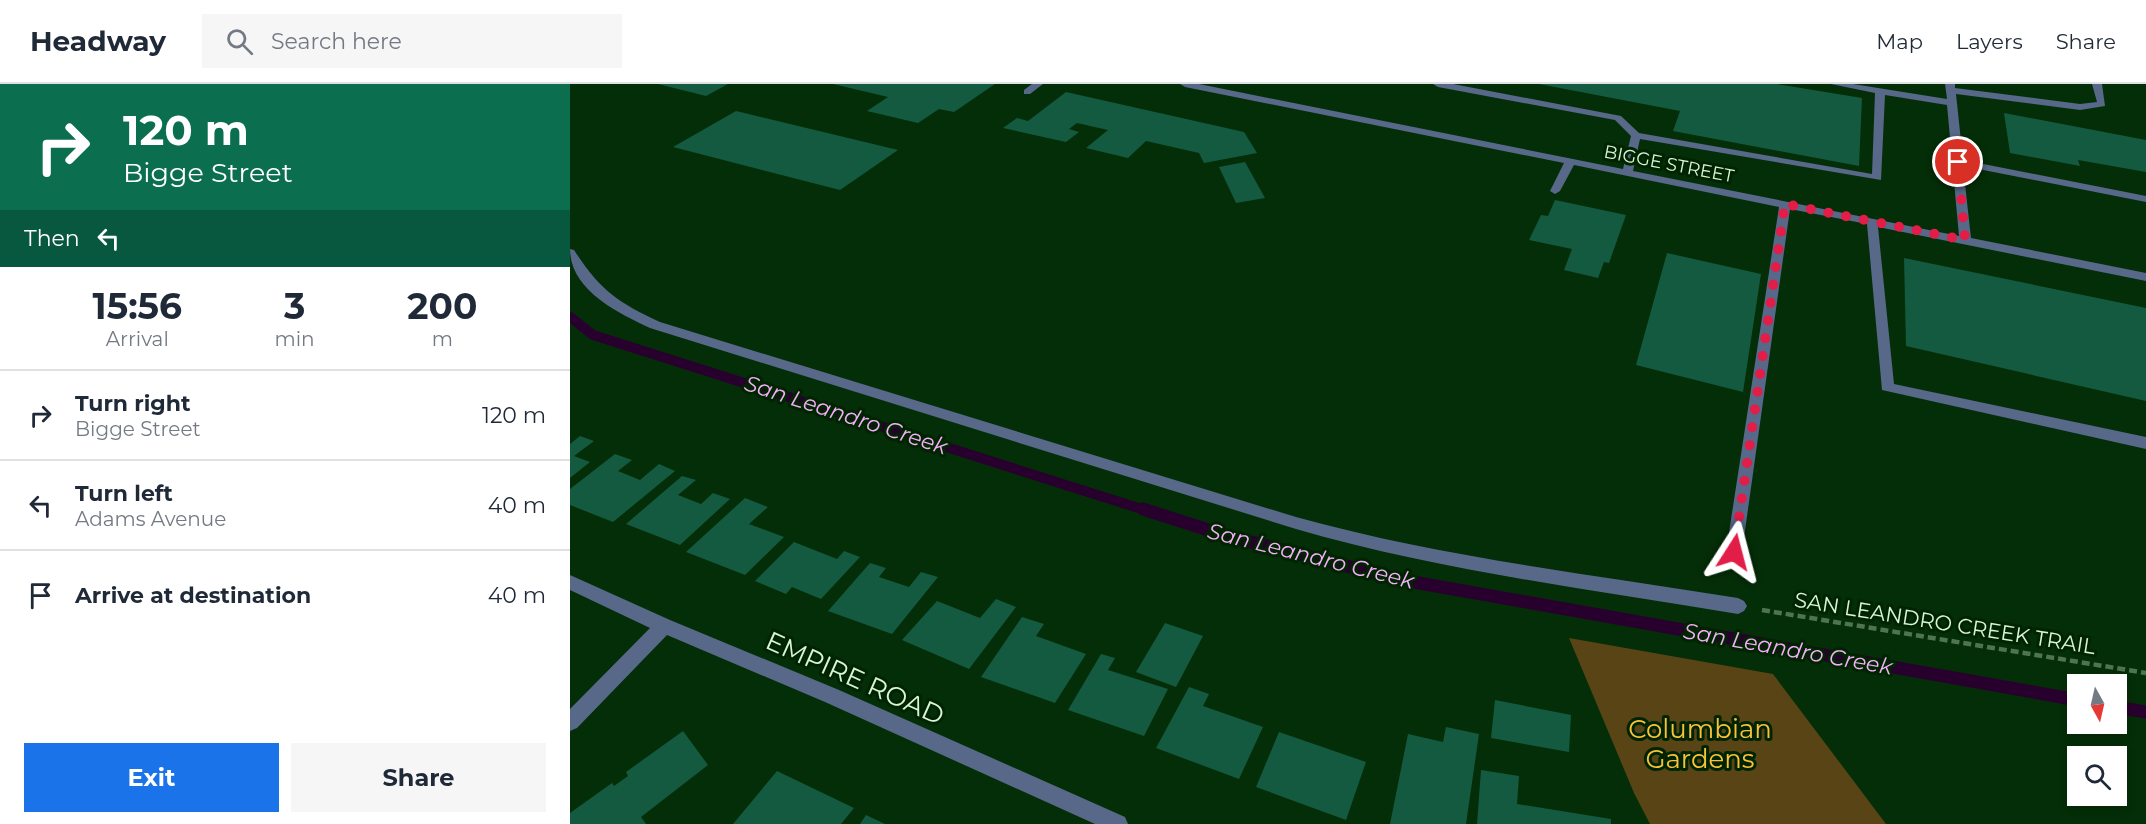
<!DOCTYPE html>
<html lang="en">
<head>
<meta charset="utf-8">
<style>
  :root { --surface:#fff; --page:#f6f6f7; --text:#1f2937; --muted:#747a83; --line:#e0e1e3; --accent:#1a73e8 }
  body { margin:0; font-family:Montserrat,sans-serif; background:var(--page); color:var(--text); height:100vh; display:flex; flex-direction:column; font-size:22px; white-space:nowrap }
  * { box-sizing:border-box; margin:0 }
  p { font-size:20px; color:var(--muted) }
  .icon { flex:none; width:33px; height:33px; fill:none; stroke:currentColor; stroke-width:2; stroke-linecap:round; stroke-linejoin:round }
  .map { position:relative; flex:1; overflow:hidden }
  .side { display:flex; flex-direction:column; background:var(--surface); width:570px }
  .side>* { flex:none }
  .guide { background:#0b6e4f; color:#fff; overflow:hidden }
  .needle { width:39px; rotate:172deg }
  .fabs { position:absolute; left:1497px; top:590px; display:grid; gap:12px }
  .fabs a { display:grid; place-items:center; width:60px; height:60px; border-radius:0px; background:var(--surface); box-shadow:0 3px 9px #0003; font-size:30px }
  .pin { position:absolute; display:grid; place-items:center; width:51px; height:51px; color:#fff; margin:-26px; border:3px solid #fff; border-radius:50%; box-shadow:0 2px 6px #0007 }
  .me { position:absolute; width:66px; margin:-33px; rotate:9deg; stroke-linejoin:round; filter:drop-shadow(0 0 4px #0008) }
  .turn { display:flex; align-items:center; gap:21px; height:126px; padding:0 24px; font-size:27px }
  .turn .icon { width:78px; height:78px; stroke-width:2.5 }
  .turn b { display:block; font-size:42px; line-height:51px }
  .then { display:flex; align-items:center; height:57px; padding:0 24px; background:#0003; gap:12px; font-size:22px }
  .eta { display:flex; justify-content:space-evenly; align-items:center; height:102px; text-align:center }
  .eta b { font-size:36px; font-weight:700; line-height:42px }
  .action { display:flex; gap:12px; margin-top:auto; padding:12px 24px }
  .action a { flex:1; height:69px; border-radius:0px; background:var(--accent); color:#fff; font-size:24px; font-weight:700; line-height:69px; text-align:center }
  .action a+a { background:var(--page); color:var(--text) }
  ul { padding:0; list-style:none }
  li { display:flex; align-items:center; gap:18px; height:90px; padding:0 24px; border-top:2px solid var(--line) }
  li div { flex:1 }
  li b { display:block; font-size:22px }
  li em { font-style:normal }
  header { display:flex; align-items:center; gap:36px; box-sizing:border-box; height:84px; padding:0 30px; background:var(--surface); border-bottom:2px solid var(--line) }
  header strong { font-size:28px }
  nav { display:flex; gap:33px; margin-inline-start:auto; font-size:21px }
  .search { width:420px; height:54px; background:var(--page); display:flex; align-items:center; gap:15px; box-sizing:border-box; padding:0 21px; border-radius:0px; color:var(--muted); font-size:22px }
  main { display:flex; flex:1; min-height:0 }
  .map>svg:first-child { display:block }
  .green { fill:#594415 }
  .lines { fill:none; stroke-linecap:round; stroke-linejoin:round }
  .stream-far1 { stroke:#28002d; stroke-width:10 }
  .stream { stroke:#28002d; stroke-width:13 }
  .building { fill:#145a40 }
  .path { stroke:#4f7450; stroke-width:4.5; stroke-dasharray:8 4; stroke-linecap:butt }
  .minor { fill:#576889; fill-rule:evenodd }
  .route { stroke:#e11d48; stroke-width:10; stroke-dasharray:0 18 }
  .labels { text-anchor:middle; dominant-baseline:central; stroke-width:6; stroke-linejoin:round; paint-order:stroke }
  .far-street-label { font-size:18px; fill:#d9f5d7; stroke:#002400 }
  .street-label { font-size:21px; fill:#d9f5d7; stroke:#002400 }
  .water-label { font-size:22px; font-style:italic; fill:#f4b0fa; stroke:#002400 }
  .near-street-label { font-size:26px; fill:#d9f5d7; stroke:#002400 }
  .near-park-label { font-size:26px; fill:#fbc13a; stroke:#002400 }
</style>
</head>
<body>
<header>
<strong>Headway</strong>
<div class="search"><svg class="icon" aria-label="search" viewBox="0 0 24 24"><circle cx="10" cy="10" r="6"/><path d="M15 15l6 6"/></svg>Search here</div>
<nav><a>Map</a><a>Layers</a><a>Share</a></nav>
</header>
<main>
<section class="side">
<div class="guide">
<div class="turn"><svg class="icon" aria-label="right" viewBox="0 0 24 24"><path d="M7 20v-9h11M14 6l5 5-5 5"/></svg><div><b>120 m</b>Bigge Street</div></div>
<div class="then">Then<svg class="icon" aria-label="left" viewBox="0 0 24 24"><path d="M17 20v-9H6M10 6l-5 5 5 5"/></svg></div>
</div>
<div class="eta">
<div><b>15:56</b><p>Arrival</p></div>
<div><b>3</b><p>min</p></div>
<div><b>200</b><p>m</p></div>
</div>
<ul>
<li><svg class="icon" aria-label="right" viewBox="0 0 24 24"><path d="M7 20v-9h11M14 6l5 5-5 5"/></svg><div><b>Turn right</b><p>Bigge Street</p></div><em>120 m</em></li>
<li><svg class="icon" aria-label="left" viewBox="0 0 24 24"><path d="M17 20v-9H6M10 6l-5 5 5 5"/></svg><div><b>Turn left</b><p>Adams Avenue</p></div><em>40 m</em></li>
<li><svg class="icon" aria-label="arrive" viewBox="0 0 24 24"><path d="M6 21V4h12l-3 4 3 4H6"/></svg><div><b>Arrive at destination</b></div><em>40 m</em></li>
</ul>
<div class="action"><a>Exit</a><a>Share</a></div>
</section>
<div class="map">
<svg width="1576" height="740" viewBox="0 0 1576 740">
  <rect width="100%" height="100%" fill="#042e07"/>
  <path class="green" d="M999,554L1203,590L1316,740H1080L1064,709Z"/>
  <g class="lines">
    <path class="stream-far1" d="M0,233L23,251L578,427"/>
    <path class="stream" d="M573,425L657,452L832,496L1508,616
      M1546,623L1576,628"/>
  </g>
  <path class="building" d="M88,0H158L136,12Z
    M263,0H425L384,28L369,25L348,39L297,27L318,13Z
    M969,0H1207L1292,14L1289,82L1103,47L1110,27Z
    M496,8L674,48L687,69L634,79L629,69L576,57L558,74L516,64L538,46L507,39L499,45L509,48L496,58L433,44L447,34L458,37Z
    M166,27L328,66L270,106L103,63Z
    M1434,29L1576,56V88L1508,76L1510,82L1440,69Z
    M675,78L695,114L666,119L649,83Z
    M985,116L1056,131L1039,179L1034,178L1028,194L994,186L1002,165L959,156L971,131L978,132Z
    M1097,169L1191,190L1173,308L1066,281Z
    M1334,174L1576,224V317L1336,262Z
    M10,352L24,357L4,372L20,378L0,394V360Z
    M45,370L62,376L48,387L70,396L89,380L105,387L43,438L0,421V405Z
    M112,392L126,396L108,411L131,420L143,409L160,415L110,461L56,440Z
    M175,414L198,423L179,440L214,453L175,491L116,468Z
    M224,458L267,475L274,467L290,473L251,515L222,503L216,510L185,497Z
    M300,479L316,484L309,493L339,503L351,488L368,493L322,550L258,527Z
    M426,515L446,523L399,585L332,556L367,517L410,534Z
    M452,533L474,540L466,552L516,570L485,619L411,593Z
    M595,539L633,552L606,603L566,588Z
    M531,570L545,574L538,586L598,605L574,652L498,626Z
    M619,603L639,610L633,622L693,643L669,695L586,664Z
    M925,616L1001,631L999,668L921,654Z
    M876,643L909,650L896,740H820L838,650L873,658Z
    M113,647L138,681L71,733L76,740H0V729L42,699L44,702L58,692L56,688Z
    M709,648L796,678L776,736L686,703Z
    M911,686L949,692L947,720L1041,735V740H907Z
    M207,687L284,724L271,740H163Z
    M296,731L315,740H290Z"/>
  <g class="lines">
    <path class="path" d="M1192,526L1576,589"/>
    <path class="minor" d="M462,0H473L460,10H454V6Z
      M610,0H629L1053,85L1061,52L1045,36L868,3L863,0H883L1051,32L1069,49L1302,90L1305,9L1261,0H1283L1377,15L1375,0H1385V4L1510,20L1527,18L1522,0H1532L1535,22L1510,26L1386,10L1393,76L1576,112V118L1393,82L1401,154L1576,189V197L1308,143L1324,300L1576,353V365L1312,306L1297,140L1220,125L1172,468L1170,473L1164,475L1158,473L1156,468L1209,123L1004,81L990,107L985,110L980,107L994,79L615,3ZM1315,11L1377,21L1389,152L1063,87L1070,55L1311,96Z
      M0,165L4,166C30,206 47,218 90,238L726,433C870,473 1020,490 1168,514L1174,517L1177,522L1174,527L1168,530C1020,505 870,487 726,445L80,244C48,229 0,206 0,165Z
      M0,491L100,536L269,606L555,733L558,740H525L255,618L97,551L7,644L0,647V625L80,544L0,506Z"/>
  </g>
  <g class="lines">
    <path class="route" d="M1164,468L1215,120L1395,156L1388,78"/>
  </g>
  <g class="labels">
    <g class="far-street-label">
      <text transform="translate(1099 80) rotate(11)">BIGGE STREET</text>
    </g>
    <g class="street-label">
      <text transform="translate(1375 539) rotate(9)">SAN LEANDRO CREEK TRAIL</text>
    </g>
    <g class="water-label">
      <text transform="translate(276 331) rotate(18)">San Leandro Creek</text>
      <text transform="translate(741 472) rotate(14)">San Leandro Creek</text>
      <text transform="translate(1218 565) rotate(10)">San Leandro Creek</text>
    </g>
    <g class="near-street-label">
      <text transform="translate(285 594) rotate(24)">EMPIRE ROAD</text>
    </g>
    <g class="near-park-label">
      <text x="1130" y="645">Columbian<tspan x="1130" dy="30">Gardens</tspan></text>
    </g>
  </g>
</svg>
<div class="fabs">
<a><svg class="needle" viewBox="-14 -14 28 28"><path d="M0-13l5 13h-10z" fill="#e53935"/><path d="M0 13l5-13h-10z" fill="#747a83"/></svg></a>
<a><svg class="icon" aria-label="search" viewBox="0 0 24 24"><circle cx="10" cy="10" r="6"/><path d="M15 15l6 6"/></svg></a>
</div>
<div class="pin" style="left:1388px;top:78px;background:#d93025"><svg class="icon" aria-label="arrive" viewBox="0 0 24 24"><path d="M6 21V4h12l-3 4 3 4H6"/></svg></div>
<svg class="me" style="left:1164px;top:468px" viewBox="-20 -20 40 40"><path d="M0-17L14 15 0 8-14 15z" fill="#e11d48" stroke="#fff" stroke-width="4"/></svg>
</div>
</main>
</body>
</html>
